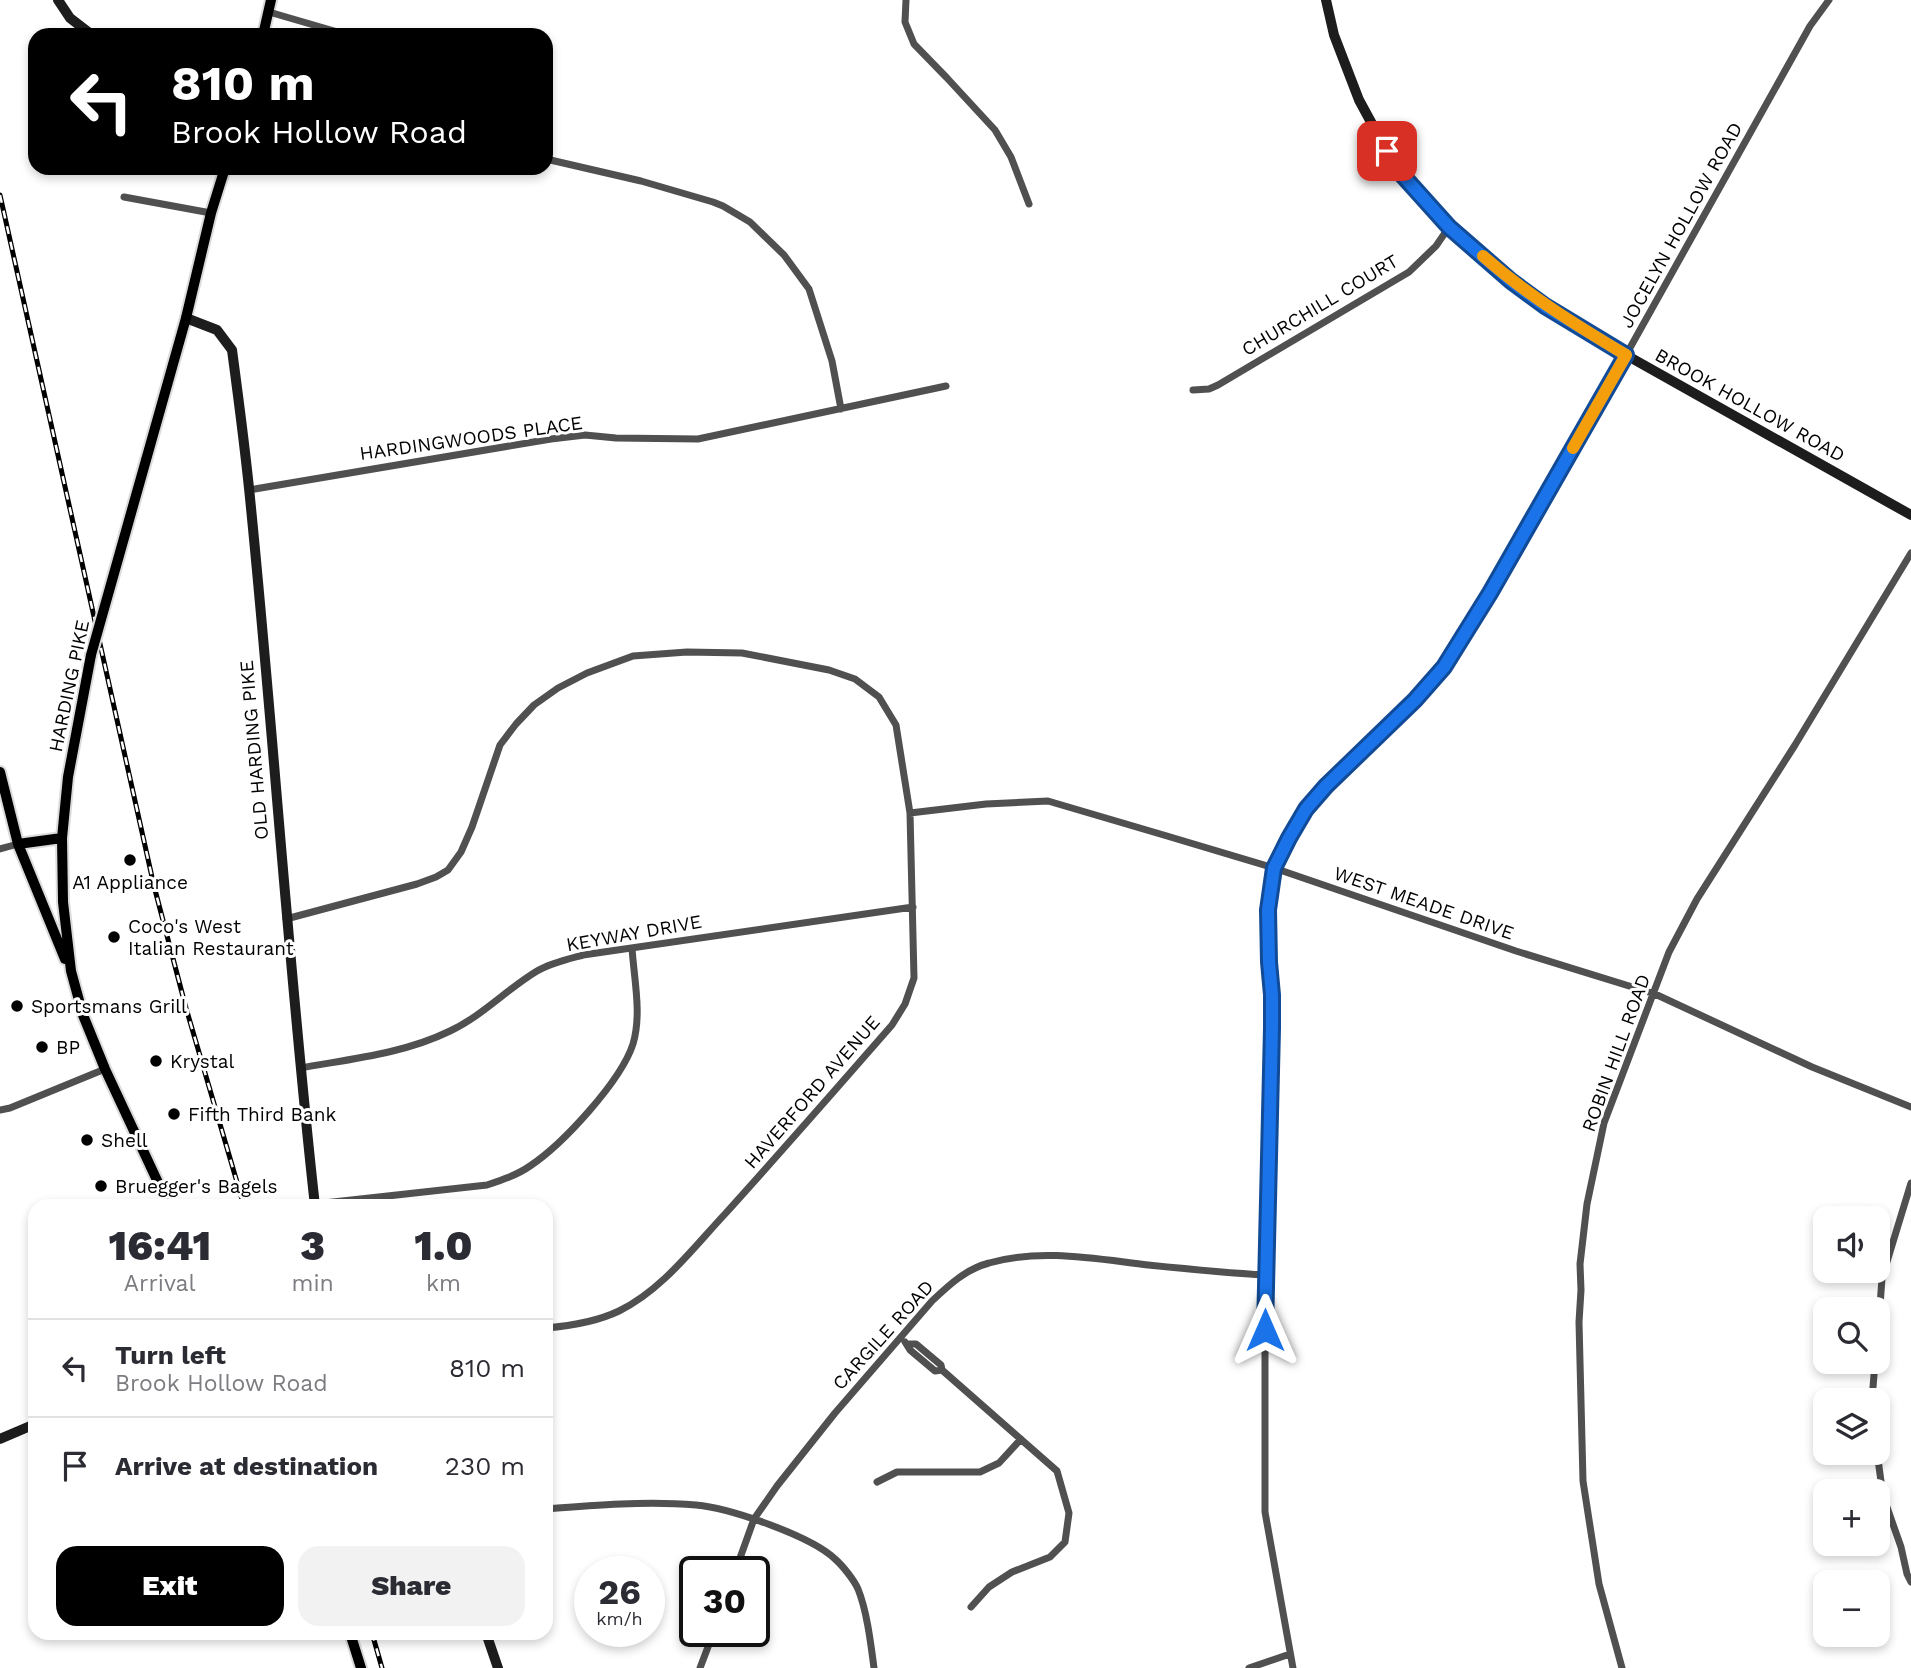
<!DOCTYPE html>
<html lang="en">
<head>
<meta charset="utf-8">
<style>
  :root { --surface:#fff; --page:#f2f2f3; --text:#2b2b33; --muted:#7c7c81; --line:#e1e1e2; --accent:#000 }
  body { margin:0; font-family:"Work Sans",sans-serif; background:var(--page); color:var(--text); height:100vh; display:flex; flex-direction:column; font-size:26px; white-space:nowrap }
  * { box-sizing:border-box; margin:0 }
  p { font-size:23px; color:var(--muted) }
  .icon { flex:none; width:38px; height:38px; fill:none; stroke:currentColor; stroke-width:2; stroke-linecap:round; stroke-linejoin:round }
  .map { position:relative; flex:1; overflow:hidden }
  .sheet { position:absolute; left:28px; top:1199px; width:525px; height:441px; display:flex; flex-direction:column; background:var(--surface); border-radius:21px; box-shadow:0 4px 10px #0003 }
  .sheet>* { flex:none }
  .top-card { position:absolute; left:28px; top:28px; width:525px; height:147px; border-radius:21px; box-shadow:0 4px 10px #0003; background:#000; color:#fff; overflow:hidden }
  .tools { position:absolute; left:1813px; top:1206px; display:grid; gap:14px }
  .tools a { display:grid; place-items:center; width:77px; height:77px; border-radius:14px; background:var(--surface); box-shadow:0 4px 10px #0003; font-size:35px }
  .speed { position:absolute; left:574px; top:1556px; display:flex; gap:14px; font-size:35px; font-weight:700; text-align:center }
  .speed>* { display:grid; place-content:center; width:91px; height:91px; border-radius:50%; background:var(--surface); box-shadow:0 4px 10px #0003; line-height:1 }
  .speed small { font-size:18px; font-weight:400 }
  .speed .limit { border:4px solid #111; border-radius:10px; background:#fff; color:#111 }
  .pin { position:absolute; display:grid; place-items:center; width:60px; height:60px; color:#fff; margin:-30px; border-radius:14px; box-shadow:0 4px 10px #0006 }
  .me { position:absolute; width:77px; margin:-38px; rotate:0deg; stroke-linejoin:round; filter:drop-shadow(0 0 5px #0008) }
  .turn { display:flex; align-items:center; gap:24px; height:147px; padding:0 28px; font-size:32px }
  .turn .icon { width:91px; height:91px; stroke-width:2.5 }
  .turn b { display:block; font-size:49px; line-height:60px }
  .eta { display:flex; justify-content:space-evenly; align-items:center; height:119px; text-align:center }
  .eta b { font-size:42px; font-weight:800; line-height:49px }
  .action { display:flex; gap:14px; margin-top:auto; padding:14px 28px }
  .action a { flex:1; height:80px; border-radius:21px; background:var(--accent); color:#fff; font-size:28px; font-weight:800; line-height:80px; text-align:center }
  .action a+a { background:var(--page); color:var(--text) }
  ul { padding:0; list-style:none }
  li { display:flex; align-items:center; gap:21px; height:98px; padding:0 28px; border-top:2px solid var(--line) }
  li div { flex:1 }
  li b { display:block; font-size:26px }
  li em { font-style:normal }
  .map>svg:first-child { display:block }
  .lines { fill:none; stroke-linecap:round; stroke-linejoin:round }
  .primary-casing { stroke:#dbdbdb; stroke-width:14 }
  .street { stroke:#505050; stroke-width:7 }
  .secondary { stroke:#1d1d1d; stroke-width:10 }
  .primary { stroke:#000; stroke-width:10 }
  .rail-casing { stroke:#000; stroke-width:5 }
  .rail { stroke:#fff; stroke-width:2.5; stroke-dasharray:8; stroke-linecap:butt }
  .primary-bridge-casing { stroke:#dbdbdb; stroke-width:14; stroke-linecap:butt }
  .primary-bridge { stroke:#000; stroke-width:10 }
  .route-casing { stroke:#114b97; stroke-width:18 }
  .route { stroke:#1a73e8; stroke-width:12 }
  .slow { stroke:#f59e0b; stroke-width:12 }
  .poi-dot { fill:#000; stroke:#fff; stroke-width:2.5 }
  .labels { text-anchor:middle; dominant-baseline:central; stroke-width:6; stroke-linejoin:round; paint-order:stroke }
  .street-label { font-size:19px; fill:#000; stroke:#fff }
  .poi-label { font-size:19px; fill:#000; stroke:#fff; text-anchor:start }
</style>
</head>
<body>
<div class="map">
<svg width="1911" height="1668" viewBox="0 0 1911 1668">
  <rect width="100%" height="100%" fill="#fff"/>
  <g class="lines">
    <defs>
      <path id="primary" d="M263,35L271,0
        M146,460L186,318L211,213L225,168
        M91,655L68,777L62,838L63,902L71,971L83,1015L105,1069L169,1206
        M0,772L18,844L65,959
        M18,844L62,838
        M350,1633L361,1668"/>
    </defs>
    <use href="#primary" class="primary-casing"/>
    <path class="street" d="M906,0L905,22L914,44L947,78L995,130L1011,157L1029,204
      M269,12L348,35
      M546,159L641,181L713,202L723,206L750,222L784,255L809,289L832,361L841,409
      M124,197L211,213
      M1193,390L1209,389L1218,385L1409,272L1436,246L1449,227
      M249,490L551,439L585,435L616,438L698,439L946,386
      M910,813L986,804L1048,801L1167,836L1274,868L1516,951L1655,994L1812,1067L1911,1107
      M0,849L18,844
      M286,919L417,884L436,877L448,870L461,852L472,827L500,745L516,724L534,705L558,688L587,673L633,656L687,652L742,653L829,670L855,679L879,697L896,725L910,813L914,978L905,1004L892,1025C837,1088 781,1152 725,1214C693,1248 662,1290 619,1311C596,1322 570,1326 546,1328
      M300,1068C350,1059 403,1054 450,1031C482,1016 507,989 537,971C550,963 568,959 583,955L913,907
      M0,1110L10,1108L105,1069
      M315,1204L487,1185C502,1180 517,1175 530,1166C563,1144 621,1081 633,1044C642,1014 634,979 632,948
      M1878,1334L1882,1278L1911,1183
      M905,1342L910,1350L935,1371L942,1370
      M908,1344H916L941,1365L942,1370L1057,1471L1069,1513L1065,1542L1050,1557L1012,1572L989,1587L971,1607
      M1872,1400L1875,1362
      M1877,1452L1883,1496L1901,1547L1907,1574L1911,1582
      M877,1482L897,1472H980L999,1463L1021,1439
      M546,1509C595,1505 647,1501 696,1505C730,1508 811,1536 835,1559C843,1566 854,1580 858,1589C867,1611 871,1645 874,1668
      M735,1572L754,1519L777,1486L835,1413L932,1301C949,1285 966,1269 989,1263C1040,1248 1096,1259 1148,1265C1187,1269 1226,1273 1265,1275
      M700,1668L714,1631
      M1249,1668L1290,1654
      M1293,1668L1265,1512V1275L1272,995L1269,962L1268,910L1274,868L1289,838L1306,809L1326,786L1415,700L1444,668L1491,593L1626,355L1810,26L1829,0
      M1622,1668L1599,1584L1583,1481L1579,1322L1581,1290L1580,1264L1587,1204L1604,1123L1669,952L1697,899L1795,745L1911,553"/>
    <path class="secondary" d="M58,0L70,18L92,35
      M1326,0L1334,35L1359,100L1396,168L1449,227L1511,281L1545,306L1626,355L1911,515
      M186,318L217,330L232,350C239,402 246,455 251,508C274,740 289,973 315,1206
      M0,1439L35,1424
      M486,1633L498,1668"/>
    <use href="#primary" class="primary"/>
    <defs>
      <path id="rail" d="M0,195L154,886L186,1008L244,1206
        M372,1633L382,1668"/>
    </defs>
    <use href="#rail" class="rail-casing"/>
    <use href="#rail" class="rail"/>
    <defs>
      <path id="primary-bridge" d="M91,655L146,460"/>
    </defs>
    <use href="#primary-bridge" class="primary-bridge-casing"/>
    <use href="#primary-bridge" class="primary-bridge"/>
  </g>
  <g class="lines">
    <defs>
      <path id="route" d="M1265,1330L1272,1028V995L1269,962L1268,910L1274,868L1289,838L1306,809L1326,786L1415,700L1444,667L1490,593L1626,355L1545,306L1511,281L1449,227L1396,168L1387,151"/>
    </defs>
    <use href="#route" class="route-casing"/>
    <use href="#route" class="route"/>
    <path class="slow" d="M1483,256C1527,295 1576,325 1626,355L1573,448"/>
  </g>
  <g class="poi-dot">
    <circle cx="130" cy="860" r="7"/>
    <circle cx="114" cy="937" r="7"/>
    <circle cx="17" cy="1006" r="7"/>
    <circle cx="42" cy="1047" r="7"/>
    <circle cx="156" cy="1061" r="7"/>
    <circle cx="174" cy="1114" r="7"/>
    <circle cx="87" cy="1140" r="7"/>
    <circle cx="101" cy="1186" r="7"/>
  </g>
  <g class="labels">
    <g class="street-label">
      <text transform="translate(1681 225) rotate(-61)">JOCELYN HOLLOW ROAD</text>
      <text transform="translate(1320 305) rotate(-31)">CHURCHILL COURT</text>
      <text transform="translate(1750 405) rotate(29)">BROOK HOLLOW ROAD</text>
      <text transform="translate(471 438) rotate(-8)">HARDINGWOODS PLACE</text>
      <text transform="translate(69 686) rotate(-78)">HARDING PIKE</text>
      <text transform="translate(254 750) rotate(-95)">OLD HARDING PIKE</text>
      <text transform="translate(1424 903) rotate(19)">WEST MEADE DRIVE</text>
      <text transform="translate(634 933) rotate(-10)">KEYWAY DRIVE</text>
      <text transform="translate(1616 1053) rotate(-70)">ROBIN HILL ROAD</text>
      <text transform="translate(812 1092) rotate(-49)">HAVERFORD AVENUE</text>
      <text transform="translate(883 1335) rotate(-48)">CARGILE ROAD</text>
    </g>
    <g class="poi-label">
      <text x="130" y="882" text-anchor="middle">A1 Appliance</text>
      <text x="128" y="926">Coco's West<tspan x="128" dy="22">Italian Restaurant</tspan></text>
      <text x="31" y="1006">Sportsmans Grill</text>
      <text x="56" y="1047">BP</text>
      <text x="170" y="1061">Krystal</text>
      <text x="188" y="1114">Fifth Third Bank</text>
      <text x="101" y="1140">Shell</text>
      <text x="115" y="1186">Bruegger's Bagels</text>
    </g>
  </g>
</svg>
<div class="tools">
<a><svg class="icon" aria-label="sound" viewBox="0 0 24 24"><path d="M4 9h4l5-4v14l-5-4H4zM17 9q2 3 0 6"/></svg></a>
<a><svg class="icon" aria-label="search" viewBox="0 0 24 24"><circle cx="10" cy="10" r="6"/><path d="M15 15l6 6"/></svg></a>
<a><svg class="icon" aria-label="layers" viewBox="0 0 24 24"><path d="M12 4l9 5-9 5-9-5zM3 14l9 5 9-5"/></svg></a>
<a>+</a>
<a>−</a>
</div>
<div class="speed"><div>26<small>km/h</small></div><div class="limit">30</div></div>
<div class="pin" style="left:1387px;top:151px;background:#d93025"><svg class="icon" aria-label="arrive" viewBox="0 0 24 24"><path d="M6 21V4h12l-3 4 3 4H6"/></svg></div>
<svg class="me" style="left:1265px;top:1330px" viewBox="-20 -20 40 40"><path d="M0-17L14 15 0 8-14 15z" fill="#1a73e8" stroke="#fff" stroke-width="4"/></svg>
<div class="top-card">
<div class="turn"><svg class="icon" aria-label="left" viewBox="0 0 24 24"><path d="M17 20v-9H6M10 6l-5 5 5 5"/></svg><div><b>810 m</b>Brook Hollow Road</div></div>
</div>
<section class="sheet">
<div class="eta">
<div><b>16:41</b><p>Arrival</p></div>
<div><b>3</b><p>min</p></div>
<div><b>1.0</b><p>km</p></div>
</div>
<ul>
<li><svg class="icon" aria-label="left" viewBox="0 0 24 24"><path d="M17 20v-9H6M10 6l-5 5 5 5"/></svg><div><b>Turn left</b><p>Brook Hollow Road</p></div><em>810 m</em></li>
<li><svg class="icon" aria-label="arrive" viewBox="0 0 24 24"><path d="M6 21V4h12l-3 4 3 4H6"/></svg><div><b>Arrive at destination</b></div><em>230 m</em></li>
</ul>
<div class="action"><a>Exit</a><a>Share</a></div>
</section>
</div>
</body>
</html>
